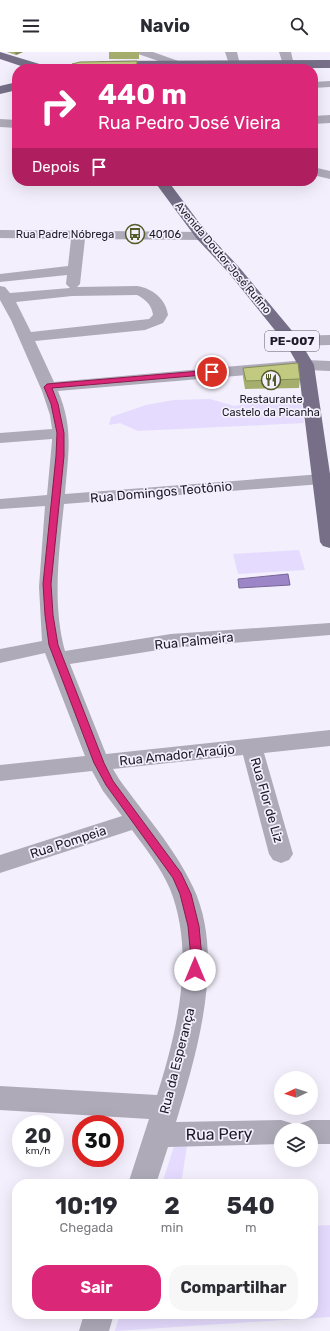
<!DOCTYPE html>
<html lang="pt">
<head>
<meta charset="utf-8">
<style>
  :root { --surface:#fff; --page:#f7f7f7; --text:#2b2b33; --muted:#7c7c81; --accent:#db2777 }
  body { margin:0; font-family:Rubik,sans-serif; background:var(--page); color:var(--text); height:100vh; display:flex; flex-direction:column; font-size:15px; white-space:nowrap }
  * { box-sizing:border-box; margin:0 }
  p { font-size:13px; color:var(--muted) }
  .icon { flex:none; width:22px; height:22px; fill:none; stroke:currentColor; stroke-width:2; stroke-linecap:round; stroke-linejoin:round }
  .map { position:relative; flex:1; overflow:hidden }
  .panel { position:absolute; left:12px; top:1127px; width:306px; height:140px; display:flex; flex-direction:column; background:var(--surface); border-radius:16px; box-shadow:0 4px 16px #0002 }
  .panel>* { flex:none }
  .guide { position:absolute; left:12px; top:12px; width:306px; height:122px; border-radius:16px; box-shadow:0 4px 16px #0002; background:#db2777; color:#fff; overflow:hidden }
  .needle { width:26px; rotate:266deg }
  .buttons { position:absolute; left:274px; top:1019px; display:grid; gap:8px }
  .buttons a { display:grid; place-items:center; width:44px; height:44px; border-radius:50%; background:var(--surface); box-shadow:0 4px 16px #0002; font-size:20px }
  .speed { position:absolute; left:12px; top:1063px; display:flex; gap:8px; font-size:20px; font-weight:700; text-align:center }
  .speed>* { display:grid; place-content:center; width:52px; height:52px; border-radius:50%; background:var(--surface); box-shadow:0 4px 16px #0002; line-height:1 }
  .speed small { font-size:10px; font-weight:400 }
  .speed .limit { border:6px solid #d22; background:#fff; color:#111 }
  .pin { position:absolute; display:grid; place-items:center; width:34px; height:34px; color:#fff; margin:-17px; border:2px solid #fff; border-radius:50%; box-shadow:0 1px 4px #0007 }
  .me { position:absolute; width:44px; margin:-22px; rotate:0deg; stroke-linejoin:round; filter:drop-shadow(0 0 3px #0008) }
  .turn { display:flex; align-items:center; gap:14px; height:84px; padding:0 20px; font-size:18px }
  .turn .icon { width:52px; height:52px; stroke-width:2.5 }
  .turn b { display:block; font-size:28px; line-height:34px }
  .then { display:flex; align-items:center; height:38px; padding:0 20px; background:#0003; gap:8px; font-size:15px }
  .eta { display:flex; justify-content:space-evenly; align-items:center; height:68px; text-align:center }
  .eta b { font-size:24px; font-weight:700; line-height:28px }
  .button { display:flex; gap:8px; margin-top:auto; padding:8px 20px }
  .button a { flex:1; height:46px; border-radius:16px; background:var(--accent); color:#fff; font-size:16px; font-weight:700; line-height:46px; text-align:center }
  .button a+a { background:var(--page); color:var(--text) }
  header { display:flex; justify-content:space-between; align-items:center; height:52px; padding:0 20px; background:var(--surface); font-size:18px; font-weight:700 }
  .map>svg:first-child { display:block }
  .green { fill:#e5dbfe }
  .water { fill:#9c86c7; stroke:#766696 }
  .lines { fill:none; stroke-linecap:round; stroke-linejoin:round }
  .minor { fill:#aeaab8; fill-rule:evenodd }
  .major { fill:#766f87; fill-rule:evenodd }
  .wall { fill:#a6ae6e }
  .shaded-wall { fill:#878d5a }
  .building { fill:#c1ca80; stroke:#878d5a }
  .route { fill:#db2777; stroke:#8e194d }
  .labels { text-anchor:middle; dominant-baseline:central; stroke-width:3.5; stroke-linejoin:round; paint-order:stroke }
  .far-street-label { font-size:11px; fill:#1d1a25; stroke:#f3effc }
  .far-poi-label { font-size:11px; fill:#1d1a25; stroke:#f3effc; text-anchor:start }
  .shield { fill:#f3effc; stroke:#5d5a66; stroke-width:1 }
  .shield-label { font-size:12px; font-weight:bold; fill:#1d1a25 }
  .street-label { font-size:13px; fill:#1d1a25; stroke:#f3effc }
  .near-street-label { font-size:16px; fill:#1d1a25; stroke:#f3effc }
</style>
</head>
<body>
<header><svg class="icon" aria-label="menu" viewBox="0 0 24 24"><path d="M4 6h16M4 12h16M4 18h16"/></svg>Navio<svg class="icon" aria-label="search" viewBox="0 0 24 24"><circle cx="10" cy="10" r="6"/><path d="M15 15l6 6"/></svg></header>
<div class="map">
<svg width="330" height="1279" viewBox="0 0 330 1279">
  <rect width="100%" height="100%" fill="#f3effc"/>
  <path class="green" d="M210,347L234,354L262,350L301,349L304,371L138,379L120,371L109,373L111,365L146,353L174,348Z
    M299,498L305,518L238,522L233,502Z
    M175,1091L187,1094L181,1132L235,1128V1132H162Z
    M330,1173V1265L115,1279L120,1262H313V1174Z"/>
  <path class="water" d="M288,522L290,533L239,536L238,527Z"/>
  <g class="lines">
    <path class="minor" d="M136,0H153L184,11L186,13L184,15H176L138,2Z
      M225,0H237L240,13L238,15H230Z
      M279,0H291L294,13L292,15H284Z
      M330,29V35L313,36V30Z
      M330,63V71L313,72V64Z
      M0,67L17,68V76L0,75Z
      M313,115L330,119V127L313,123Z
      M0,178L202,180L207,181L209,184L207,187L202,188L85,187L80,232L77,235L137,234C152,236 166,247 168,263L163,271L145,278L35,289L54,330L306,308L330,309V319L306,318L58,339C74,377 68,402 65,442L322,422L328,423L330,426L328,431L322,432L64,452C59,500 52,552 65,599L171,582L330,571V583L171,596L70,612L106,702L330,678V694L264,701L293,802L289,808L281,811L273,808L269,802L243,703L113,717L119,727C145,763 174,795 193,835C226,904 197,1001 176,1070L281,1068L291,1071L294,1078H281V1092L168,1095L156,1132H128L149,1067L0,1058V1034L157,1043C177,980 196,902 170,837C161,816 146,797 132,778L0,821V803L122,764L103,739L92,719L0,729V713L85,704L45,601L0,611V597L42,589L39,535L45,454L0,457V447L47,443L52,389V387L0,391V381L52,377L50,363L42,339L11,268L0,248V234L5,235L10,241L70,236L66,232L67,223L0,230V222L68,214L71,187L0,186ZM137,243C145,247 152,253 153,263L149,267L31,280L16,250L72,244Z
      M330,283V293L292,294L286,292L284,289L286,286L292,284Z
      M311,1068H330V1092H311V1078H298L301,1071Z
      M84,1262H114L109,1279H79Z"/>
    <path class="major" d="M0,0L46,14L48,17H30L0,7Z
      M330,8V16L71,17L73,14L77,13L103,9Z
      M17,30V38L0,42V34Z
      M154,129H168L207,181L238,214L298,286L314,313L330,422V496L323,494L320,490L298,313L286,292L228,220L197,187Z"/>
  </g>
  <path class="wall" d="M7,0H23L16,3Z
    M109,0H139V7H109Z
    M72,12L137,17H72Z
    M243,316L300,327L299,336L245,337L243,325Z"/>
  <path class="shaded-wall" d="M15,0H23L16,3Z
    M137,9V17H111Z"/>
  <path class="building" d="M137,9V12L111,17H79L72,12L80,10Z
    M298,311L300,327L246,329L243,316Z"/>
  <path class="route" d="M212,318L216,320L215,322L52,336L58,352L64,381V404L51,532L53,563L58,593L104,711L113,729L181,821L191,842L199,874L202,906L199,921L195,922L191,921L190,918L191,906L188,874L180,842L173,826L106,733L94,711L49,593L45,563L43,532L56,404L57,381L51,352L44,335L47,332Z"/>
  <defs>
    <symbol id="bus-ring" viewBox="-11 -11 22 22"><circle r="9.5" fill="#f3effc" stroke="#555a28" stroke-width="1.5"/><path d="M-5-6H5V4H4V6H2V4H-2V6H-4V4H-5ZM-3.5-4V0h7V-4ZM-3.5 1.2v1.5H-2V1.2ZM2 1.2v1.5H3.5V1.2Z" fill="#555a28"/></symbol>
    <symbol id="restaurant-ring" viewBox="-11 -11 22 22"><circle r="9.5" fill="#f3effc" stroke="#555a28" stroke-width="1.5"/><path d="M-5-6h1v4h1v-4h1v4h1v-4h1v5L-1.5 .5V6h-2V.5L-5-1ZM5-6V6H3V1.5H1.5Q1.5-4 5-6Z" fill="#555a28"/></symbol>
  </defs>
  <g fill-rule="evenodd">
    <use href="#bus-ring" x="124" y="171" width="22" height="22"/>
    <use href="#restaurant-ring" x="260" y="317" width="22" height="22"/>
  </g>
  <g class="labels">
    <g class="far-street-label">
      <text x="65" y="182">Rua Padre Nóbrega</text>
      <text transform="translate(223 206) rotate(50)">Avenida Doutor José Rufino</text>
    </g>
    <g class="far-poi-label">
      <text x="149" y="182">40106</text>
      <text x="271" y="347" text-anchor="middle">Restaurante<tspan x="271" dy="13">Castelo da Picanha</tspan></text>
    </g>
    <rect class="shield" x="265" y="279" width="54" height="20" rx="3"/>
    <g class="shield-label">
      <text x="292" y="289">PE-007</text>
    </g>
    <g class="street-label">
      <text transform="translate(161 440) rotate(-5)">Rua Domingos Teotônio</text>
      <text transform="translate(194 589) rotate(-6)">Rua Palmeira</text>
      <text transform="translate(177 703) rotate(-6)">Rua Amador Araújo</text>
      <text transform="translate(267 748) rotate(74)">Rua Flor de Liz</text>
      <text transform="translate(68 790) rotate(-18)">Rua Pompeia</text>
      <text transform="translate(177 1009) rotate(-76)">Rua da Esperança</text>
    </g>
    <g class="near-street-label">
      <text transform="translate(219 1082) rotate(-1)">Rua Pery</text>
    </g>
  </g>
</svg>
<div class="buttons">
<a><svg class="needle" viewBox="-14 -14 28 28"><path d="M0-13l5 13h-10z" fill="#e53935"/><path d="M0 13l5-13h-10z" fill="#7c7c81"/></svg></a>
<a><svg class="icon" aria-label="layers" viewBox="0 0 24 24"><path d="M12 4l9 5-9 5-9-5zM3 14l9 5 9-5"/></svg></a>
</div>
<div class="speed"><div>20<small>km/h</small></div><div class="limit">30</div></div>
<div class="pin" style="left:212px;top:320px;background:#d93025"><svg class="icon" aria-label="arrive" viewBox="0 0 24 24"><path d="M6 21V4h12l-3 4 3 4H6"/></svg></div>
<svg class="me" style="left:195px;top:918px" viewBox="-20 -20 40 40"><circle r="19" fill="#fff"/><path d="M0-13L10 11 0 6-10 11z" fill="#db2777"/></svg>
<div class="guide">
<div class="turn"><svg class="icon" aria-label="right" viewBox="0 0 24 24"><path d="M7 20v-9h11M14 6l5 5-5 5"/></svg><div><b>440 m</b>Rua Pedro José Vieira</div></div>
<div class="then">Depois<svg class="icon" aria-label="arrive" viewBox="0 0 24 24"><path d="M6 21V4h12l-3 4 3 4H6"/></svg></div>
</div>
<section class="panel">
<div class="eta">
<div><b>10:19</b><p>Chegada</p></div>
<div><b>2</b><p>min</p></div>
<div><b>540</b><p>m</p></div>
</div>
<div class="button"><a>Sair</a><a>Compartilhar</a></div>
</section>
</div>
</body>
</html>
